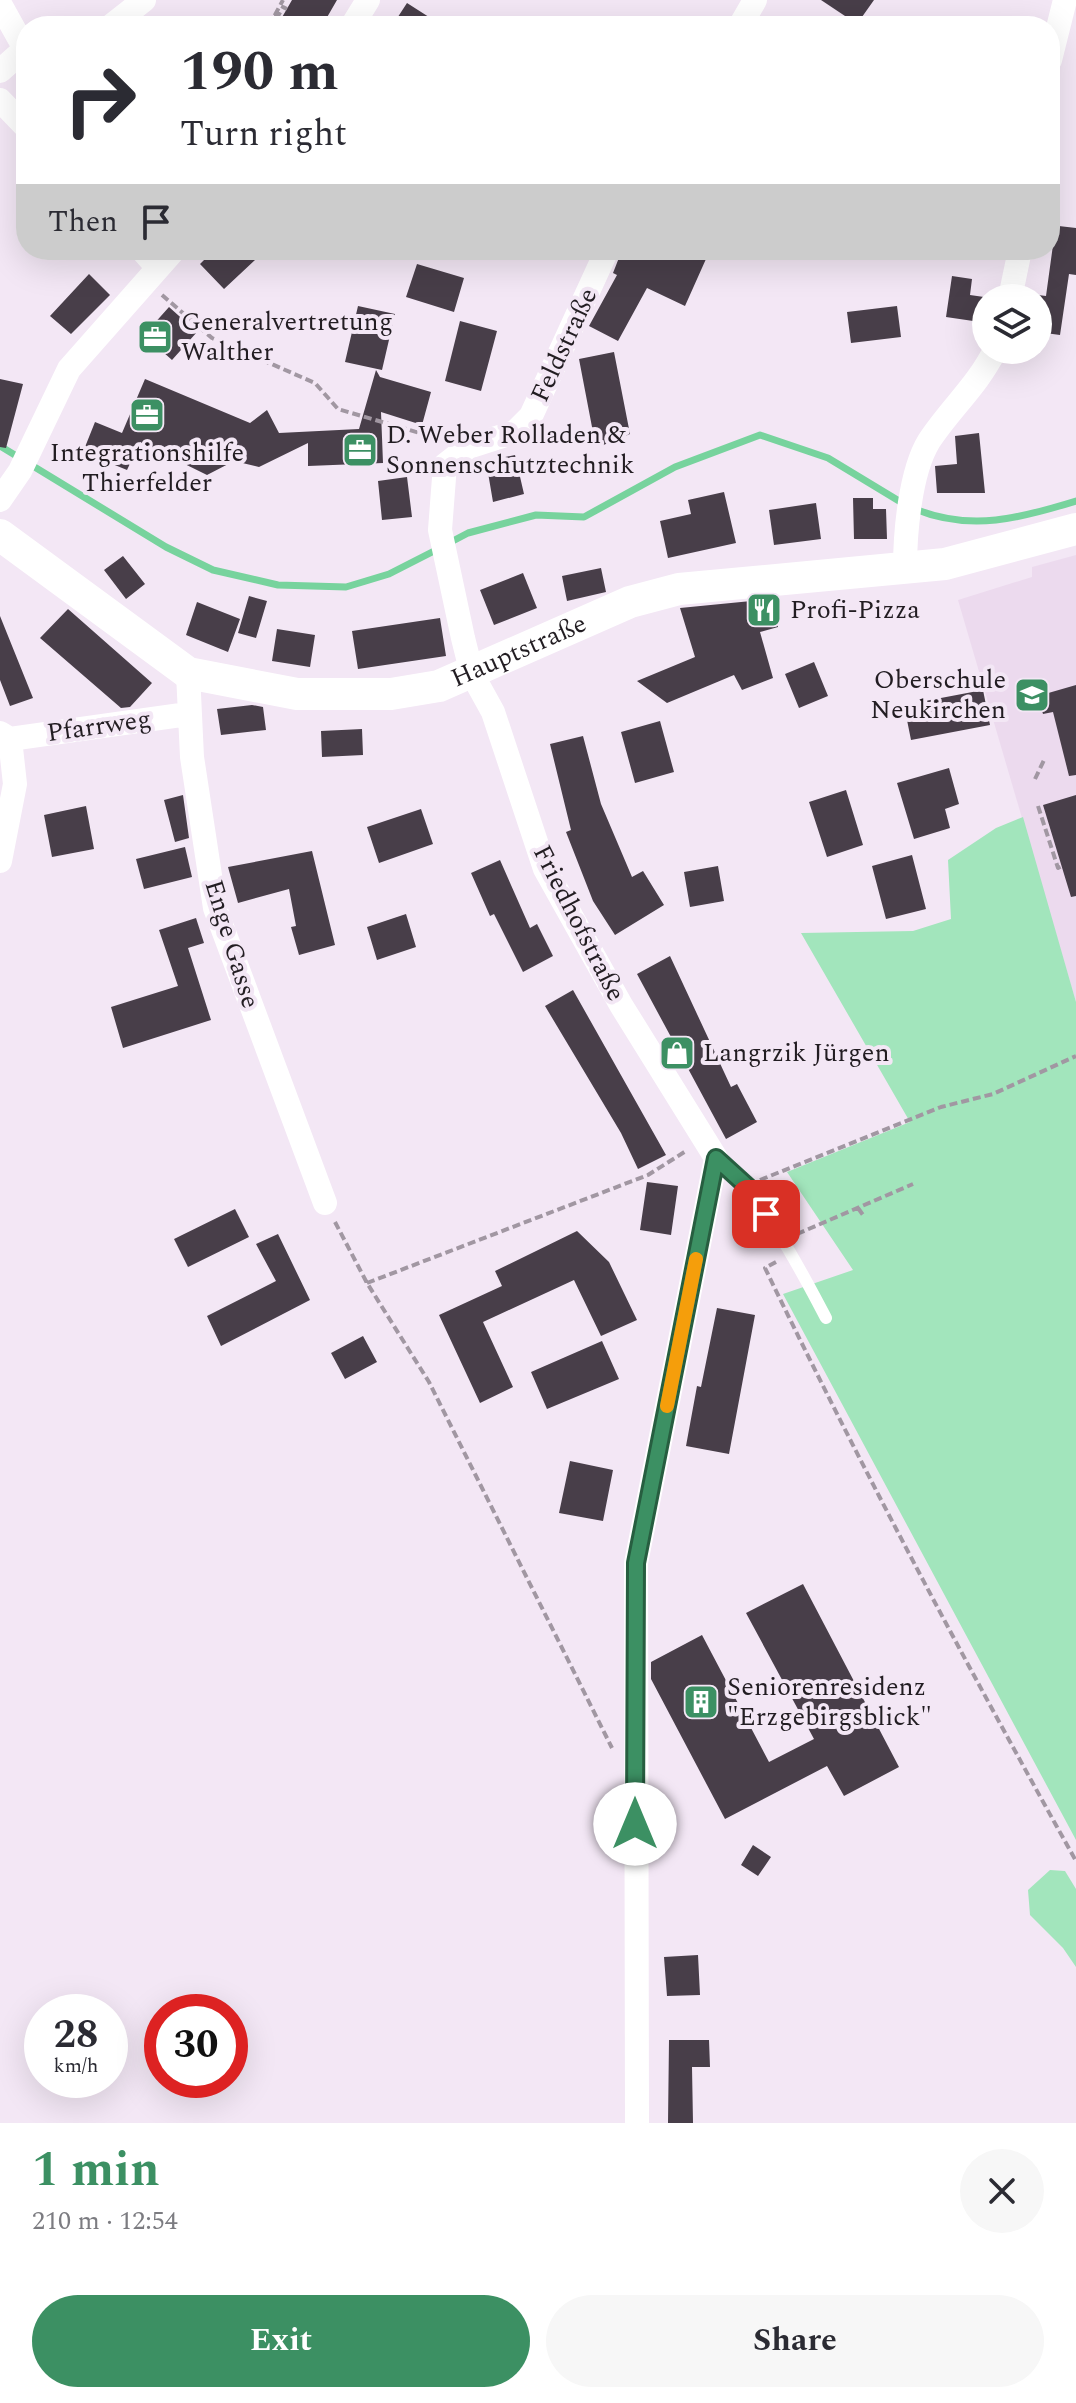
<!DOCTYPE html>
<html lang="en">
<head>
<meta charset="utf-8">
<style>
  :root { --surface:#fff; --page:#f7f7f7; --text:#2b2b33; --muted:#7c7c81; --accent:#3c9063 }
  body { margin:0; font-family:Spectral,serif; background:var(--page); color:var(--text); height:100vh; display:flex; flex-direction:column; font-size:30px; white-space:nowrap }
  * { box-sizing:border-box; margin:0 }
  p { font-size:26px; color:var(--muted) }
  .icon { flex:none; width:44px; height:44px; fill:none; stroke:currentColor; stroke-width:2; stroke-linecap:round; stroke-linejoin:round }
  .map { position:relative; height:2123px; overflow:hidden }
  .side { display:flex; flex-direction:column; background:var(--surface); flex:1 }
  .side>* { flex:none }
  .top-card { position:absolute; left:16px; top:16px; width:1044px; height:244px; border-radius:32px; box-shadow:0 8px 32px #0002; background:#fff; color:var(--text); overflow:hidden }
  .buttons { position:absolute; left:972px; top:284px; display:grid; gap:16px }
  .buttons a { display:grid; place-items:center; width:80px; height:80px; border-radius:50%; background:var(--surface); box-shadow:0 8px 32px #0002; font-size:40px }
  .speed { position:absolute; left:24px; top:1994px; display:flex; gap:16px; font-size:40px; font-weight:700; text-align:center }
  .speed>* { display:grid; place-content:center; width:104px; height:104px; border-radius:50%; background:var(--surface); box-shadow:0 8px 32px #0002; line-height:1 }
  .speed small { font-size:20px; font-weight:400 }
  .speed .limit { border:12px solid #d22; background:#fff; color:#111 }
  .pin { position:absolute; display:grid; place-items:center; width:68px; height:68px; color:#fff; margin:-34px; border-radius:16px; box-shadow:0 4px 12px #0006 }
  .me { position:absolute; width:88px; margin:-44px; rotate:0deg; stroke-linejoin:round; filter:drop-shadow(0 0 6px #0008) }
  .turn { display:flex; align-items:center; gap:28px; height:168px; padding:0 32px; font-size:36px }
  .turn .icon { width:104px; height:104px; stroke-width:2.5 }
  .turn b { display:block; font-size:56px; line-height:68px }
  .then { display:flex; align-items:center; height:76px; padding:0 32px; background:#0003; gap:16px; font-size:30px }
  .round { display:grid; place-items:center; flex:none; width:84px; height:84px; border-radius:42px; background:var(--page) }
  .summary { display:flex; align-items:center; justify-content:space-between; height:136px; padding:0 32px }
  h1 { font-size:48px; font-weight:700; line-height:60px; color:var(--accent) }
  .action { display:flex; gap:16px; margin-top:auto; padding:16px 32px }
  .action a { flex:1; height:92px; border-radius:48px; background:var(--accent); color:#fff; font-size:32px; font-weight:700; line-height:92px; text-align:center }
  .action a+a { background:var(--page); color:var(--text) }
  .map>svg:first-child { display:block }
  .built { fill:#ecdaee }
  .green { fill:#a2e5bc }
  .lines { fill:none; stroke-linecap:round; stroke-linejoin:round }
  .stream { stroke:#77d39d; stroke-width:7 }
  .building { fill:#483e49 }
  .path { stroke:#a197a2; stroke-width:4; stroke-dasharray:8 4; stroke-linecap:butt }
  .lane { stroke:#fff; stroke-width:12 }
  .street { stroke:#fff; stroke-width:24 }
  .secondary { stroke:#fff; stroke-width:32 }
  .route-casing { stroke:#275e40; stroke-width:20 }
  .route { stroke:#3c9063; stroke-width:14 }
  .slow { stroke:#f59e0b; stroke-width:14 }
  .labels { text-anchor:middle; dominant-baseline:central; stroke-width:8; stroke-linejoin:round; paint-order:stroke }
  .poi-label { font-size:26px; fill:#221d22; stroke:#f3e7f5; text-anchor:start }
  .street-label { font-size:26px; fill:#221d22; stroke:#f3e7f5 }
</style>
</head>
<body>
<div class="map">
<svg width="1076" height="2123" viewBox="0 0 1076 2123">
  <rect width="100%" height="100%" fill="#f3e7f5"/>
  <path class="built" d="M1076,555V1002L958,600L1032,577V567Z"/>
  <path class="green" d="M1023,817L1076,1002V1840L783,1294L853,1270L787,1172L910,1122L801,933L913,931L951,919L948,860L996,828Z
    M1050,1870L1065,1871L1076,1889V1967L1063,1948L1030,1915L1028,1890Z"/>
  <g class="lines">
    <path class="stream" d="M0,446L166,547L213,570L278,585L346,587L389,574L438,549
      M915,509C971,532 1021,518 1076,501
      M449,543L468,533L536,515L584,517L675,467L760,435L828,458L904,504"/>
  </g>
  <path class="building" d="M292,0H337L322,26H277Z
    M821,0H874L857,24Z
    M407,3L443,26H392Z
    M1050,225L1076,228V275L1069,274L1060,335L1038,332V295L1046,296L1053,245Z
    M214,250H245L255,260L224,289L200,264Z
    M622,250H710L685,306L647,288L618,341L589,326L617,275L613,273Z
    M417,264L464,278L454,312L406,297Z
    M89,274L110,295L71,334L50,316Z
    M952,276L972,279L970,295L984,297L980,322L946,317Z
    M358,306L395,314L382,370L345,362Z
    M897,306L901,337L851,343L847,312Z
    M169,307L197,332L172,360L144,335Z
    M460,321L497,331L481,391L445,381Z
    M614,352L630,434L601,446L592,427L579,359Z
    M376,370L380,377L431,392L422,425L381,412L383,463L308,466V443L259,467L234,461L207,475L140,442L127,470L83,452L95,422L122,433L145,379L250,423L267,410L279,433L359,429Z
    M0,379L23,384L6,448L0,447Z
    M979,433L985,493H937L935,466L957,464L955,436Z
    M515,455L524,494L493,502L486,461Z
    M407,477L412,517L382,520L378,481Z
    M724,492L736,543L668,558L660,521L691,514L688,500Z
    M853,498H873V509H886L887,539H854Z
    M816,503L821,539L774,545L769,510Z
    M123,556L145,584L126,599L104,570Z
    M601,568L606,592L567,601L562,576Z
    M523,573L537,608L494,625L480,590Z
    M249,596L267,601L256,638L238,633Z
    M773,599L778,627L760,632L773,678L742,690L734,675L667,703L637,681L695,657L680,608Z
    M197,602L240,619L228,652L186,635Z
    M68,609L152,683L130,707L121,708L40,638Z
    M0,616L33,698L10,706L0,680Z
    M440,618L446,656L358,669L352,631Z
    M277,629L315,635L310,667L272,661Z
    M814,662L828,696L799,708L785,674Z
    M1076,685V775L1069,776L1053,712L1043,714L1038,696Z
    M983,690L990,725L911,740L904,705Z
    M252,705L263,707L266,730L221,735L217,709Z
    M660,721L674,772L635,783L621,732Z
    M362,729L363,755L322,757L321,731Z
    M583,736L601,804L632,877L643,871L664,905L615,935L593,901L566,832L571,830L550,744Z
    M949,768L959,804L945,809L950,828L914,839L897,783Z
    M846,790L863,845L827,857L809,802Z
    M183,795L189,838L175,842L164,800Z
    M1076,795V896L1071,897L1043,805Z
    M86,806L94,849L52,857L44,815Z
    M421,809L433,844L379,863L367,827Z
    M185,847L192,877L144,889L136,859Z
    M312,851L335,945L299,955L291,927L296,926L289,889L238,903L228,867Z
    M912,855L926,909L886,919L872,866Z
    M500,860L530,928L537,924L553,956L523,972L494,914L490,916L471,873Z
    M718,866L724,901L690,907L684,872Z
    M406,914L416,947L377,960L367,927Z
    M196,918L204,943L188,948L211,1020L123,1048L111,1007L178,986L159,930Z
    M670,956L731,1087L737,1084L757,1122L726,1139L637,974Z
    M573,990L666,1155L638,1169L621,1133L545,1006Z
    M647,1182L678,1186L671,1235L640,1230Z
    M235,1209L249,1237L188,1267L174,1239Z
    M577,1231L609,1262L637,1320L601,1336L574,1280L483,1322L513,1387L480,1403L439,1315L502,1286L495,1271Z
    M278,1234L310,1300L221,1346L207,1316L276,1281L256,1244Z
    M717,1308L755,1315L729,1454L686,1446L697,1386L701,1387Z
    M363,1336L377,1362L345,1379L331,1353Z
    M602,1341L619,1379L547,1409L531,1372Z
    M570,1461L613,1470L603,1521L559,1513Z
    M803,1584L899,1767L844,1796L827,1766L725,1819L651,1679V1662L702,1635L769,1762L814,1739L746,1613Z
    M753,1845L771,1857L758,1876L741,1865Z
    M698,1955L700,1995L667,1996L664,1957Z
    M669,2040H709L710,2067H692L693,2123H668Z"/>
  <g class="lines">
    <path class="path" d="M275,14L278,16L283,7L287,9
      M269,26L283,0
      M162,295L212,338L315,383L338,409L440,439
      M1035,779L1045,758
      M1038,806L1058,868L1062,866
      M760,1180L941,1107L993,1094L1076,1056
      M858,1208L863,1215
      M335,1222L367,1283L429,1382L612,1748
      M797,1234L913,1184
      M776,1262L765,1268C862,1469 967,1666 1076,1861
      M367,1283L648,1175L686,1151"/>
    <path class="lane" d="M716,1158C767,1205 794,1257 826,1318"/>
    <path class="street" d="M0,4L25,49
      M111,26L144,0
      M352,26L368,0
      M740,26L755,0
      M1050,60L1065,0
      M0,71L26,48
      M0,100L26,127
      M142,250L158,268
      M607,250L531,416L515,432L468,447L445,465L440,530L463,638L472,674L493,712L545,869L621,1005L716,1158L636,1563L637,2123
      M1010,298L1020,250
      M0,500L20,471L69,369L174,250
      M905,569C905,533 910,472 929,441C950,409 978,385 995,350
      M188,673L192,757L215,908L325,1203
      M0,733L10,739L188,714
      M0,861L15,784L10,739"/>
    <path class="secondary" id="s1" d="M0,535L188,673L297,694H391L439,686L630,602L679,589L945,564L1076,529"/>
  </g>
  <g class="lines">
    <defs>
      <path id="route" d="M635,1824L636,1563L716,1158L749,1188L766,1214"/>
    </defs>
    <use href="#route" class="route-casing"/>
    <use href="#route" class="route"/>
    <path class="slow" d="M667,1406L696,1259"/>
  </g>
  <defs>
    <symbol id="office-square" viewBox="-11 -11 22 22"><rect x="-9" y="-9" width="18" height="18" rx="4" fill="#3c9063" stroke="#f3e7f5"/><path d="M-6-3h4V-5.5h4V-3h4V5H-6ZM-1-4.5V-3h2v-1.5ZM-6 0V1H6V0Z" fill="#fff"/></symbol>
    <symbol id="restaurant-square" viewBox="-11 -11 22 22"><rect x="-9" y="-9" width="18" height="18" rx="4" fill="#3c9063" stroke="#f3e7f5"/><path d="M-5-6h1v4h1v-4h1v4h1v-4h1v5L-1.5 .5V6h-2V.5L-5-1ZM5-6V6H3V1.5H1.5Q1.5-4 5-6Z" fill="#fff"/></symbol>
    <symbol id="school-square" viewBox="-11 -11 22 22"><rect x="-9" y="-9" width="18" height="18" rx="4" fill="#3c9063" stroke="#f3e7f5"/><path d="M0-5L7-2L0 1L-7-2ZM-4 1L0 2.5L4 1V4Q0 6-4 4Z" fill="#fff"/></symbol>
    <symbol id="shop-square" viewBox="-11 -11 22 22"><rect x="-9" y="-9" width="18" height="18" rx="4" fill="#3c9063" stroke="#f3e7f5"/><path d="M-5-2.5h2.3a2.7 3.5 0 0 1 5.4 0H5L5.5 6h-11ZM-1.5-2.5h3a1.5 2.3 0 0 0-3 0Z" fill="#fff"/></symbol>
    <symbol id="building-square" viewBox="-11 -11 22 22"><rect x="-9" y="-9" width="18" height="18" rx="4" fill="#3c9063" stroke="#f3e7f5"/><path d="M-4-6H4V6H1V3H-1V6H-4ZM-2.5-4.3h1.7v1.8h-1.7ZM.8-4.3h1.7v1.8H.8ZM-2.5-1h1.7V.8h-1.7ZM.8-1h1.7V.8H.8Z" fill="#fff"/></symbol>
  </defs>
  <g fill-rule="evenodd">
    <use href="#office-square" x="135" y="317" width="40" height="40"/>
    <use href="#office-square" x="127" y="395" width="40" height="40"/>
    <use href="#office-square" x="340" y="430" width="40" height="40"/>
    <use href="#restaurant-square" x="744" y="590" width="40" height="40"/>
    <use href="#school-square" x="1012" y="675" width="40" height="40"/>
    <use href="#shop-square" x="657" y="1033" width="40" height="40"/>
    <use href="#building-square" x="681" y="1682" width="40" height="40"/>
  </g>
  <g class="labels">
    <g class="poi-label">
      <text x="181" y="322">Generalvertretung<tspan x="181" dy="30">Walther</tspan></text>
      <text x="386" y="435">D. Weber Rolladen &amp;<tspan x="386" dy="30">Sonnenschutztechnik</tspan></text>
      <text x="147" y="453" text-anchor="middle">Integrationshilfe<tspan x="147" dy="30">Thierfelder</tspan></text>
      <text x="790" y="610">Profi-Pizza</text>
      <text x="1006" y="680" text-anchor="end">Oberschule<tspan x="1006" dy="30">Neukirchen</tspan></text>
      <text x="703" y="1053">Langrzik Jürgen</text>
      <text x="727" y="1687">Seniorenresidenz<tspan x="727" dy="30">"Erzgebirgsblick"</tspan></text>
    </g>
    <g class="street-label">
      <text transform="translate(564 345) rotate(-65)">Feldstraße</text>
      <text stroke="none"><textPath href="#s1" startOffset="574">Hauptstraße</textPath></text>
      <text transform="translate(99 726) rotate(-8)">Pfarrweg</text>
      <text transform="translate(579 923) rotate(63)">Friedhofstraße</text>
      <text transform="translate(232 944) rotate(73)">Enge Gasse</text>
    </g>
  </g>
</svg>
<div class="buttons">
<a><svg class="icon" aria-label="layers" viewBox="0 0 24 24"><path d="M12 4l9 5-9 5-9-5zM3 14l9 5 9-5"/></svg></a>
</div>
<div class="speed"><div>28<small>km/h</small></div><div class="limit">30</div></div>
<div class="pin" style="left:766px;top:1214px;background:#d93025"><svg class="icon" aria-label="arrive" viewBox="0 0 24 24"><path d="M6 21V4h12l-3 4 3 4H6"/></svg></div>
<svg class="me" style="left:635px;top:1824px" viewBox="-20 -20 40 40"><circle r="19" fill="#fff"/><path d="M0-13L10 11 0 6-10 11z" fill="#3c9063"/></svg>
<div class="top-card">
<div class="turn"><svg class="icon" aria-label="right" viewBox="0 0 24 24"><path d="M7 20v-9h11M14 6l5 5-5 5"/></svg><div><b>190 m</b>Turn right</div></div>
<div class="then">Then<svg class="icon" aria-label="arrive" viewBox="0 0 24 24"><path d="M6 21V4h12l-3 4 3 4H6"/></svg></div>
</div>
</div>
<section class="side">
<div class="summary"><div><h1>1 min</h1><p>210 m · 12:54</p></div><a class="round"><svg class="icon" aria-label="close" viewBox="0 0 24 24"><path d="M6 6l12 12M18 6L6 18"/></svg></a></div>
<div class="action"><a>Exit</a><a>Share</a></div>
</section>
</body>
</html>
